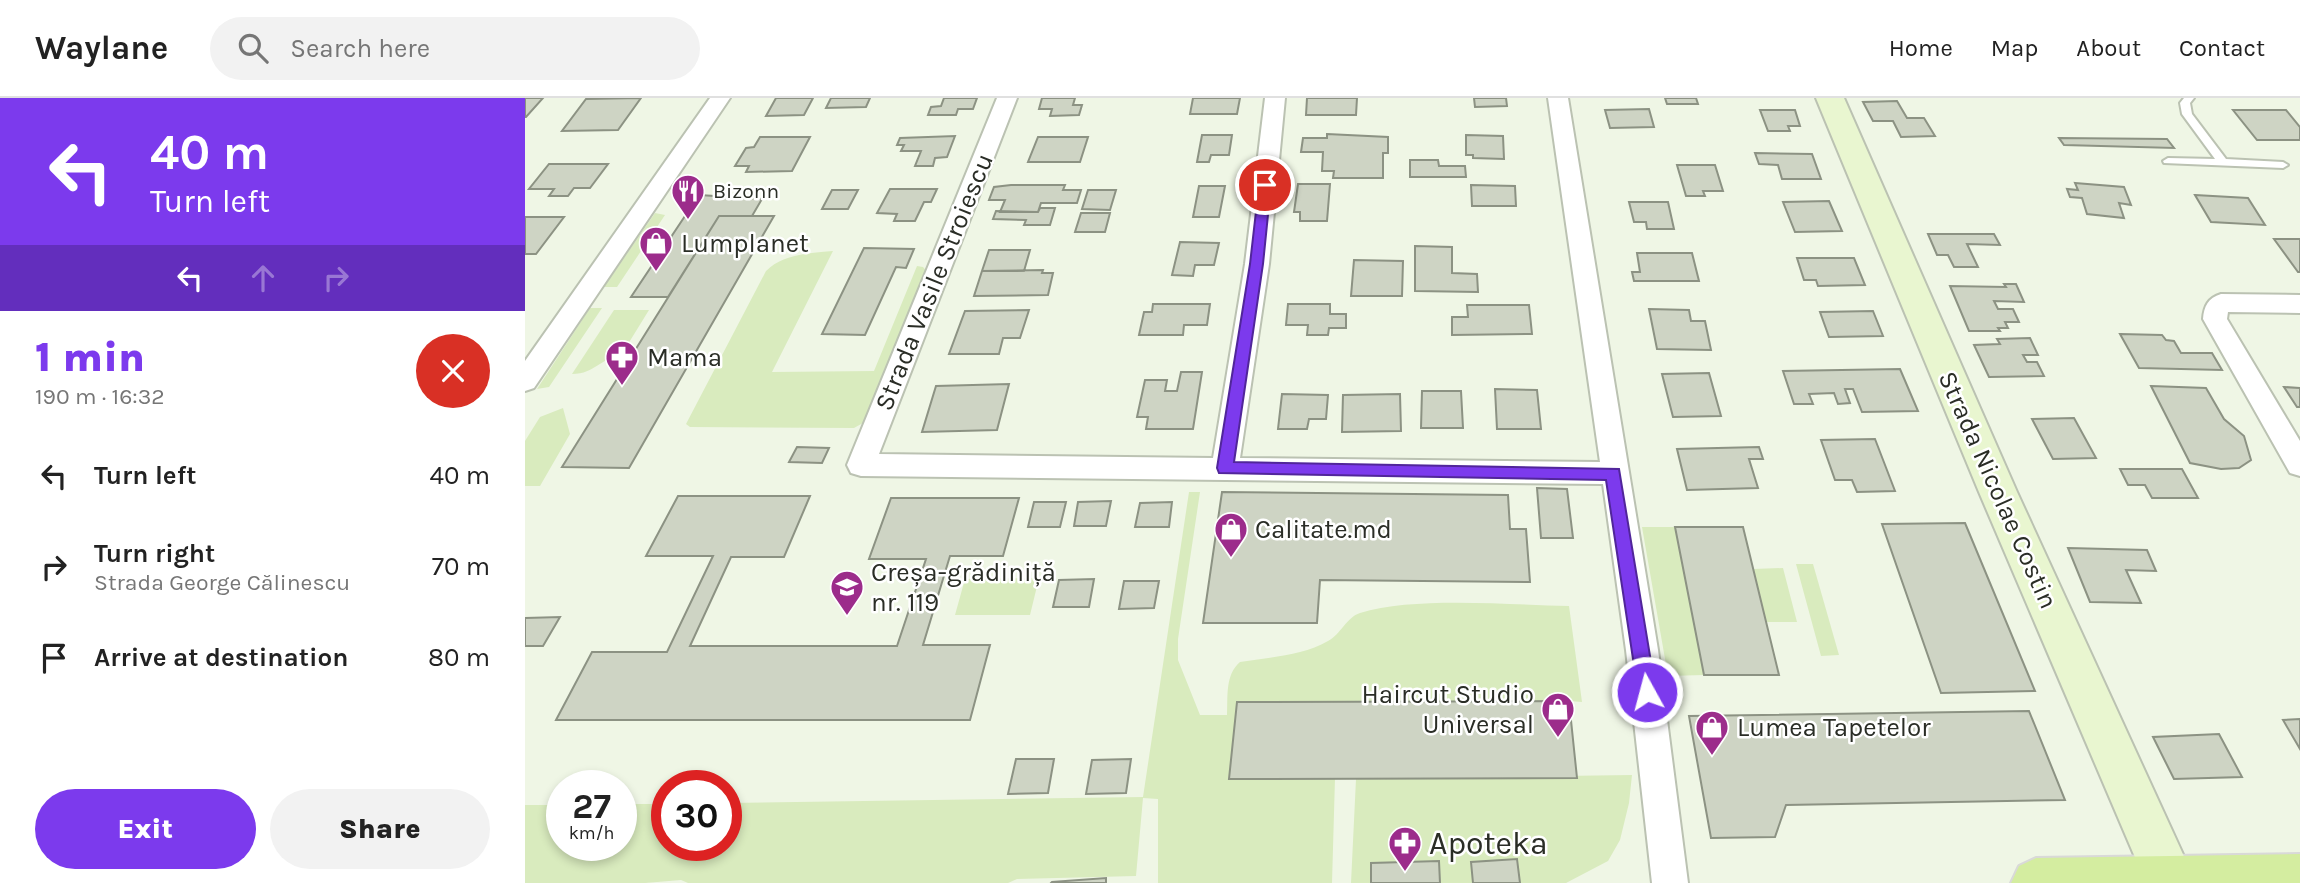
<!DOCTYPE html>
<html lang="en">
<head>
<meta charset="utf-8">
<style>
  :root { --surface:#fff; --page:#f2f2f2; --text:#222; --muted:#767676; --line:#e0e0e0; --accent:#7c3aed }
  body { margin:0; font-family:Karla,sans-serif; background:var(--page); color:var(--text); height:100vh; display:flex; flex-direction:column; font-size:26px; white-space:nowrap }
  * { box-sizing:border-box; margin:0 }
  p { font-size:23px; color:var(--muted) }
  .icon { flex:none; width:38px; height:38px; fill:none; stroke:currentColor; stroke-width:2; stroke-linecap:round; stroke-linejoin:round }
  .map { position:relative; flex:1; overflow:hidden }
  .side { display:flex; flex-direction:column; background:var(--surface); width:525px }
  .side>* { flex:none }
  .guide { background:#7c3aed; color:#fff; overflow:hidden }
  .speed { position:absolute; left:21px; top:672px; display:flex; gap:14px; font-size:35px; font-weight:700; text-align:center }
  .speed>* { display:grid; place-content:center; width:91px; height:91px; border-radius:50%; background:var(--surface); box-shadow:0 4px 10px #0003; line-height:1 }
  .speed small { font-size:18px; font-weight:400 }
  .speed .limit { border:10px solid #d22; background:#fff; color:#111 }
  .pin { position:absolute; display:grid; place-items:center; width:60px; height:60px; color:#fff; margin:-30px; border:4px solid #fff; border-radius:50%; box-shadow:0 2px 7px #0007 }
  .me { position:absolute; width:77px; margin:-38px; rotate:353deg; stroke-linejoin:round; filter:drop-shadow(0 0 5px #0008) }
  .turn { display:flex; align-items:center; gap:24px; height:147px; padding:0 35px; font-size:32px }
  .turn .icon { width:91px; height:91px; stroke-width:2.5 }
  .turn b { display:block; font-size:49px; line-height:60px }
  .lanes { display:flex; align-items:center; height:66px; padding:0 35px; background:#0003; justify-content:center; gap:35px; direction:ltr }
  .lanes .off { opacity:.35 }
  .round { display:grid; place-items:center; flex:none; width:74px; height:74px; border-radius:37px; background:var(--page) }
  .head { display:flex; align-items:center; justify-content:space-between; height:119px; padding:0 35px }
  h1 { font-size:42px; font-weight:800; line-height:52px; color:var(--accent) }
  .button { display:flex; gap:14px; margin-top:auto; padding:14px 35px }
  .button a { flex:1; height:80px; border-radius:42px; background:var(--accent); color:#fff; font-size:28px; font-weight:800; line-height:80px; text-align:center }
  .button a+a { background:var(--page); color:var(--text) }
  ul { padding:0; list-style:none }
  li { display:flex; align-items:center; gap:21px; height:91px; padding:0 35px }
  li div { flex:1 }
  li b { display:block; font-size:26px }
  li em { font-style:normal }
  header { display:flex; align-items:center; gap:42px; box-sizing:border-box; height:98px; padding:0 35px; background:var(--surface); border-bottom:2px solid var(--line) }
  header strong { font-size:33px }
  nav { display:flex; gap:38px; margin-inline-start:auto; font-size:24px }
  .search { width:490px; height:63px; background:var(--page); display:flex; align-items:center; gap:18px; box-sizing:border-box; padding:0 24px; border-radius:38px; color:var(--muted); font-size:26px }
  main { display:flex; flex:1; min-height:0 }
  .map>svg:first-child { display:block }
  .green { fill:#d9ebbe }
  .building { fill:#ced4c4; stroke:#8c9283; stroke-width:2 }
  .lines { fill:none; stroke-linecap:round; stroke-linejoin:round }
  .lane-casing { stroke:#bbc2b2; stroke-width:4 }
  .street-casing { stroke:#bbc2b2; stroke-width:4 }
  .secondary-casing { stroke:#bbc2b2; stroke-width:4 }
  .primary-casing { stroke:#d9d9d8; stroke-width:4 }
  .lane { fill:#fff; fill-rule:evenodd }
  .street { fill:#fff; fill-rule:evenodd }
  .secondary { fill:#e9f6d0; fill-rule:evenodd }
  .primary { fill:#d4eda0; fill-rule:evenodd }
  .route { fill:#7c3aed; stroke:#51269a; stroke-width:2 }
  .labels { text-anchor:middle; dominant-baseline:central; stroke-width:5; stroke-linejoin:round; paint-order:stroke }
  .far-poi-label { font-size:21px; fill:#2a2d26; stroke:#fff; text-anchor:start }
  .poi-label { font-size:26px; fill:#2a2d26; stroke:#fff; text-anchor:start }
  .street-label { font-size:26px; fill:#2a2d26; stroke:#fff }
  .near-poi-label { font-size:32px; fill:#2a2d26; stroke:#fff; text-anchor:start }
</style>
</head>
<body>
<header>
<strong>Waylane</strong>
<div class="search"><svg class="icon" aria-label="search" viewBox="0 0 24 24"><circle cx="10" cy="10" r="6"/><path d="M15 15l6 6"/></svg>Search here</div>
<nav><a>Home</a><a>Map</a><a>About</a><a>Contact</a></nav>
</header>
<main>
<section class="side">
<div class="guide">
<div class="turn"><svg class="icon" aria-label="left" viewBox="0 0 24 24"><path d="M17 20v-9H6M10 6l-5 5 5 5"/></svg><div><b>40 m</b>Turn left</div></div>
<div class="lanes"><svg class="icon" aria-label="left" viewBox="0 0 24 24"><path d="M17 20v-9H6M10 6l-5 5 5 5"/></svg><svg class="icon off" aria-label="ahead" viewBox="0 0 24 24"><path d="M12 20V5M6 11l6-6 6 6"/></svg><svg class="icon off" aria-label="right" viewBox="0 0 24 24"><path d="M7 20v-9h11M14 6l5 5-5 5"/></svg></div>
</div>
<div class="head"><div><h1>1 min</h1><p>190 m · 16:32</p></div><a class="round" style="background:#d93025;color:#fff"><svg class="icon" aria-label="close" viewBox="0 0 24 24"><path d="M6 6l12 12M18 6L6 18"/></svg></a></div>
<ul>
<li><svg class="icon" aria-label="left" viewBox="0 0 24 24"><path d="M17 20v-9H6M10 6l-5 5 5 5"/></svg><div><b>Turn left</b></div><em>40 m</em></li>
<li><svg class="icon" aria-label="right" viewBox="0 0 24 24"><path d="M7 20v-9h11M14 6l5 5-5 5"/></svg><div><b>Turn right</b><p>Strada George Călinescu</p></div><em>70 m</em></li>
<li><svg class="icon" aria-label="arrive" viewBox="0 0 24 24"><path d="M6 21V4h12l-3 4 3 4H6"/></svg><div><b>Arrive at destination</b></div><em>80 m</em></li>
</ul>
<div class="button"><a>Exit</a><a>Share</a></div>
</section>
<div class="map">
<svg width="1775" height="785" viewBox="0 0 1775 785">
  <rect width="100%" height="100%" fill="#eff6e5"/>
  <path class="green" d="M130,115L140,117L92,189H79Z
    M308,153L247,274L349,273L392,168L398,169L404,176L345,321L329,330L165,329L161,326L241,173C258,156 285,155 308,153Z
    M65,210H77L24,289L12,291Z
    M89,212H124L95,259C75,259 71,276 47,276Z
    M38,310L45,336L15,388H0V343L15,319Z
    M664,394H675L653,541V562L675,617H702C703,598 700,577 715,564C745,559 777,558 803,543C815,537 822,519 835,515C889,498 985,507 1044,508L1057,604L1044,603L810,680L807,785H633V701L618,700L611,778L492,781L483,785H163L156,782L120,785H0V707H37V747H96V706H142V747H201V705L618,699Z
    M1117,429H1150L1179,577L1143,578Z
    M1271,466H1288L1314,557L1296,558Z
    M1258,470L1272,524H1241L1228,471Z
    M514,480L505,517H430L440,481Z
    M1107,677L1104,705L1095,742L1083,763L1041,785H995L992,761L948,785H915L913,763L847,765L846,785H826L831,681Z"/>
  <path class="building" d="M0,0H18L1,19H0Z
    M116,0L93,32L37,33L61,1Z
    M251,0H288L279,17L241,18Z
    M306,0H345L341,9L301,10Z
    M419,0H452L448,11H433L431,17H403L406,9L416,8Z
    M517,0H550L548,7H557L554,17L525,18L527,11H514Z
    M668,0H715L712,16H665Z
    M782,0H832L831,17H781Z
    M949,0H981L982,8L950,9Z
    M1140,0H1171L1173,6H1142Z
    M1372,3L1382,20H1399L1410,38L1376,39L1368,23H1348L1338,4Z
    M1124,11L1129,29L1085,30L1080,12Z
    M1235,12H1270L1275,28H1263L1265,33H1243Z
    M1708,12H1761L1775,29V42H1732Z
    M802,36L863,39V55H858V80H808L809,73H797L798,54H776L778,40H802Z
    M677,37H707L704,57H686L684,64H672Z
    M941,37L978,38L979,61L948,60V57H941Z
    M430,38L422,59L410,60L408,68H390L396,53H376L379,47H372L375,40Z
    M235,39H285L267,73L221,74L224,68H210L221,50L229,49Z
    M513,39H563L555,64H503Z
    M1534,40L1642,41L1649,50L1539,47Z
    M1230,55L1287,56L1296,81H1257L1253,67L1234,66Z
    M885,62H913L914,68H940L941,79H885Z
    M24,66H83L65,90H49L43,98H24L29,91H4Z
    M1152,67H1190L1198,93H1178L1180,98H1161Z
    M1550,85L1599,89L1606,107L1594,105L1599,120L1562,116L1557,100L1545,99L1542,91L1553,92Z
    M773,86H805L802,123H775V114H769Z
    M486,87H540L538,92H556L552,105H516L513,114H475L480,102H464L469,89Z
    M946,87L990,88L991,108H947Z
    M674,88H700L694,119H668Z
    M365,91H412L406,104H399L390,123H369L372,116L352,115Z
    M307,92H333L323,111H297Z
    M563,92H591L585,112L557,111Z
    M174,97L237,101L227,118H194L143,199H106Z
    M1670,97L1723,100L1740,127L1686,124Z
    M1304,103L1317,133L1270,134L1258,104Z
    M1104,104H1143L1149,131H1122L1121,124H1109Z
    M515,110H530L525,127H499L501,122L468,121L471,113L513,114Z
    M556,115H585L580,134H550Z
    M194,118H249L104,370L37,369Z
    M0,119H39L11,156H0Z
    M1403,136H1469L1475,147L1442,146L1453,169H1429L1423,157H1412Z
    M1749,141H1775V174H1773Z
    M655,144L694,145L689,167H670L668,178L647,177Z
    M890,148L927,149V175L952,176L953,194L890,193Z
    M339,150L389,151L381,170L371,169L340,237L297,236Z
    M464,152H505L499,173H457Z
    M1112,155H1167L1174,183H1109L1107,174H1115Z
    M1272,160H1329L1340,187L1293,188L1291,182H1279Z
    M829,162L878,163L877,198H826Z
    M518,172L517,175H528L523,197L449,198L457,173Z
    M1479,186H1491L1499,204L1469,203L1473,211H1488L1494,224H1480L1483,230H1473L1475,233H1444L1425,188L1481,189Z
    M628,206H685L682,227H659L658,237H614L619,214H627Z
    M763,206H805V216H821V230H804L803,237H782L783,227H761Z
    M942,207H1004L1007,236L927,237V219H943Z
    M1124,211L1164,212L1166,223H1180L1186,252L1132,251Z
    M504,212L495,240H478L474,256H424L440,213Z
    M1348,213L1358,238L1304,239L1295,214Z
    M1595,236L1637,237L1641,242L1649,243L1656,255H1687L1697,272L1614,270Z
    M1505,240L1513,257H1498L1502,264H1512L1519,278L1464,279L1449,247L1475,246L1472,241Z
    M1375,271L1393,313L1337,314L1328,291H1320L1325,305L1313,306L1309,295L1284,296L1288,306H1269L1258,273Z
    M656,274H677L668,331H621L623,319H612L620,282H642L640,293H652Z
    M1184,275L1196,318L1148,319L1137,276Z
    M484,286L472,332L397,334L411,288Z
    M1626,288L1681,290L1699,321L1719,338L1726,362L1714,370L1696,371L1665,365Z
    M1759,289L1775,290V309H1772Z
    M970,291L1012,292L1016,331H972Z
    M897,293H936L938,330H896Z
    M757,296L803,297L801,321H784L782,331H753Z
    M875,296L876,333L817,334L818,297Z
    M1549,320L1571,360L1528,361L1507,321Z
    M1350,341L1370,393L1332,394L1327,382H1310L1296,342Z
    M272,349L304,350L297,365L264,364Z
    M1234,349L1238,361H1224L1233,390L1162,392L1152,351Z
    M1595,371H1657L1673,400H1627L1620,387H1603Z
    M1012,390L1042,391L1048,440H1016Z
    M697,394L983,397L985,431H1001L1005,484L795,482L792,525H678Z
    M153,398H285L259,459H206L165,548H372L401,461H344L366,400H494L478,458H425L398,547H465L445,622H31L67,554H142L188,458H121Z
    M586,403L581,428H549L553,404Z
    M509,404H541L535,429H503Z
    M647,404L644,429H610L615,405Z
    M1440,425L1510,593L1416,595L1357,426Z
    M1150,429H1218L1254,577H1179Z
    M1543,450L1622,452L1631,473L1601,472L1616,505L1565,504Z
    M569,481L564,509H528L534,482Z
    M599,483H634L629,510L594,511Z
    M35,519L18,548H0V520Z
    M1044,603L1052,680L704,681L712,604Z
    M1504,613L1540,702L1261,707L1250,739L1186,740L1164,618Z
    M1775,621V651L1758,622Z
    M1694,636L1717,679L1649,681L1628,639Z
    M491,661H529L523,695L483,696Z
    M606,661L601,695L561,696L567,662Z
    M992,761L995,785H948L946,764Z
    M914,763L915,785H846V765Z
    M581,780V785H526L527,784Z"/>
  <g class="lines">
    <defs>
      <path id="lane" d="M1659,0H1669L1665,5L1667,16L1701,61L1758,64L1763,67L1758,70L1639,65L1638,63L1643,60L1690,61L1657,16L1655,5Z"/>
      <path id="street" d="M185,0H205L9,290L0,293V263Z
        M472,0H492L354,356L688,360L720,166L740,0H760L744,166L715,360L1075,364L1023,0H1043L1133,552L1163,785H1127L1101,552L1078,386L336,378L326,375L322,367Z
        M1696,196L1775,197V215L1703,214L1702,221L1775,343V378L1765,375L1678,221C1679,208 1683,200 1696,196Z"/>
      <path id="secondary" d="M1291,0H1319L1492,394L1662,765L1668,785H1621L1454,394Z"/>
      <path id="primary" d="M1775,756V785H1486L1494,768L1511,760Z"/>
    </defs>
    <use href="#lane" class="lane-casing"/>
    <use href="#street" class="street-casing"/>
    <use href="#secondary" class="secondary-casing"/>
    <use href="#primary" class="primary-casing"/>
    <use href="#lane" class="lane"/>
    <use href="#street" class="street"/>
    <use href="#secondary" class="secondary"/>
    <use href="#primary" class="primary"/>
  </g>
  <path class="route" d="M740,83L746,87L738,166L709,364L1094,371L1131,594L1128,600L1122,602L1115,600L1113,594L1081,382L694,375L692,370L725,166L734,87Z"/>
  <defs>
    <symbol id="restaurant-pin" viewBox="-11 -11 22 30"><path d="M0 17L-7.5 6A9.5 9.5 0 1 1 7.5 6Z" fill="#9c2c8b" stroke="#fff"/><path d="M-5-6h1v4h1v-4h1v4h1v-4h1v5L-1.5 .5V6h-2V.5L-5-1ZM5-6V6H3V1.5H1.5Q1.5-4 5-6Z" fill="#fff"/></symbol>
    <symbol id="shop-pin" viewBox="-11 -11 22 30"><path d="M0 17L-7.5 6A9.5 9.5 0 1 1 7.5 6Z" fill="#9c2c8b" stroke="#fff"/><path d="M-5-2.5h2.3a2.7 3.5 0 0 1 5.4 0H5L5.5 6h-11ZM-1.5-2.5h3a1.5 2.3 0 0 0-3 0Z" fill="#fff"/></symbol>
    <symbol id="pharmacy-pin" viewBox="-11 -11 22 30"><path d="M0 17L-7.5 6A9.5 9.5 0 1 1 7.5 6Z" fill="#9c2c8b" stroke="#fff"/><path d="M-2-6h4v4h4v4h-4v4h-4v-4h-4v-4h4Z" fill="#fff"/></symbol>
    <symbol id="school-pin" viewBox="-11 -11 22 30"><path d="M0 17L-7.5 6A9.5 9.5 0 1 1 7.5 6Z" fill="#9c2c8b" stroke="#fff"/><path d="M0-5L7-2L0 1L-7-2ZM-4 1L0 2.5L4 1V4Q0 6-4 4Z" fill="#fff"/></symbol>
  </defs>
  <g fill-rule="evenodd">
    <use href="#restaurant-pin" x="144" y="74" width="38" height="52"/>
    <use href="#shop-pin" x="112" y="126" width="38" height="52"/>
    <use href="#pharmacy-pin" x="78" y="240" width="38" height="52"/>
    <use href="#shop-pin" x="687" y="412" width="38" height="52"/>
    <use href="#school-pin" x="303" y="470" width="38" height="52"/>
    <use href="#shop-pin" x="1014" y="592" width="38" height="52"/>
    <use href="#shop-pin" x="1168" y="610" width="38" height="52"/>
    <use href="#pharmacy-pin" x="861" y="726" width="38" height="52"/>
  </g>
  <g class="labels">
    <g class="far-poi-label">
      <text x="188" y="93">Bizonn</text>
    </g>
    <g class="poi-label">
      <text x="156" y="145">Lumplanet</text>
      <text x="122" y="259">Mama</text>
      <text x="730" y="431">Calitate.md</text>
      <text x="346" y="474">Creșa-grădiniță<tspan x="346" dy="30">nr. 119</tspan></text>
      <text x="1009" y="596" text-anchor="end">Haircut Studio<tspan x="1009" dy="30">Universal</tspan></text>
      <text x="1212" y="629">Lumea Tapetelor</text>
    </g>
    <g class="street-label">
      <text transform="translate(409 184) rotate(-68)">Strada Vasile Stroiescu</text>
      <text transform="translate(1473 392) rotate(66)">Strada Nicolae Costin</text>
    </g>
    <g class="near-poi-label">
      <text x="904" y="745">Apoteka</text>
    </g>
  </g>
</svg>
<div class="speed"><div>27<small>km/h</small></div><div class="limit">30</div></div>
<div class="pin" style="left:740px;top:87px;background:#d93025"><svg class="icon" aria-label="arrive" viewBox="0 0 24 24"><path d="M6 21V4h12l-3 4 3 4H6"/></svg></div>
<svg class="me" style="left:1122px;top:594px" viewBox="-20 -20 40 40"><circle r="17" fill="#7c3aed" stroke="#fff" stroke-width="3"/><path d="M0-11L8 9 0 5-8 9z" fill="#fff"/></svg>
</div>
</main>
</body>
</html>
